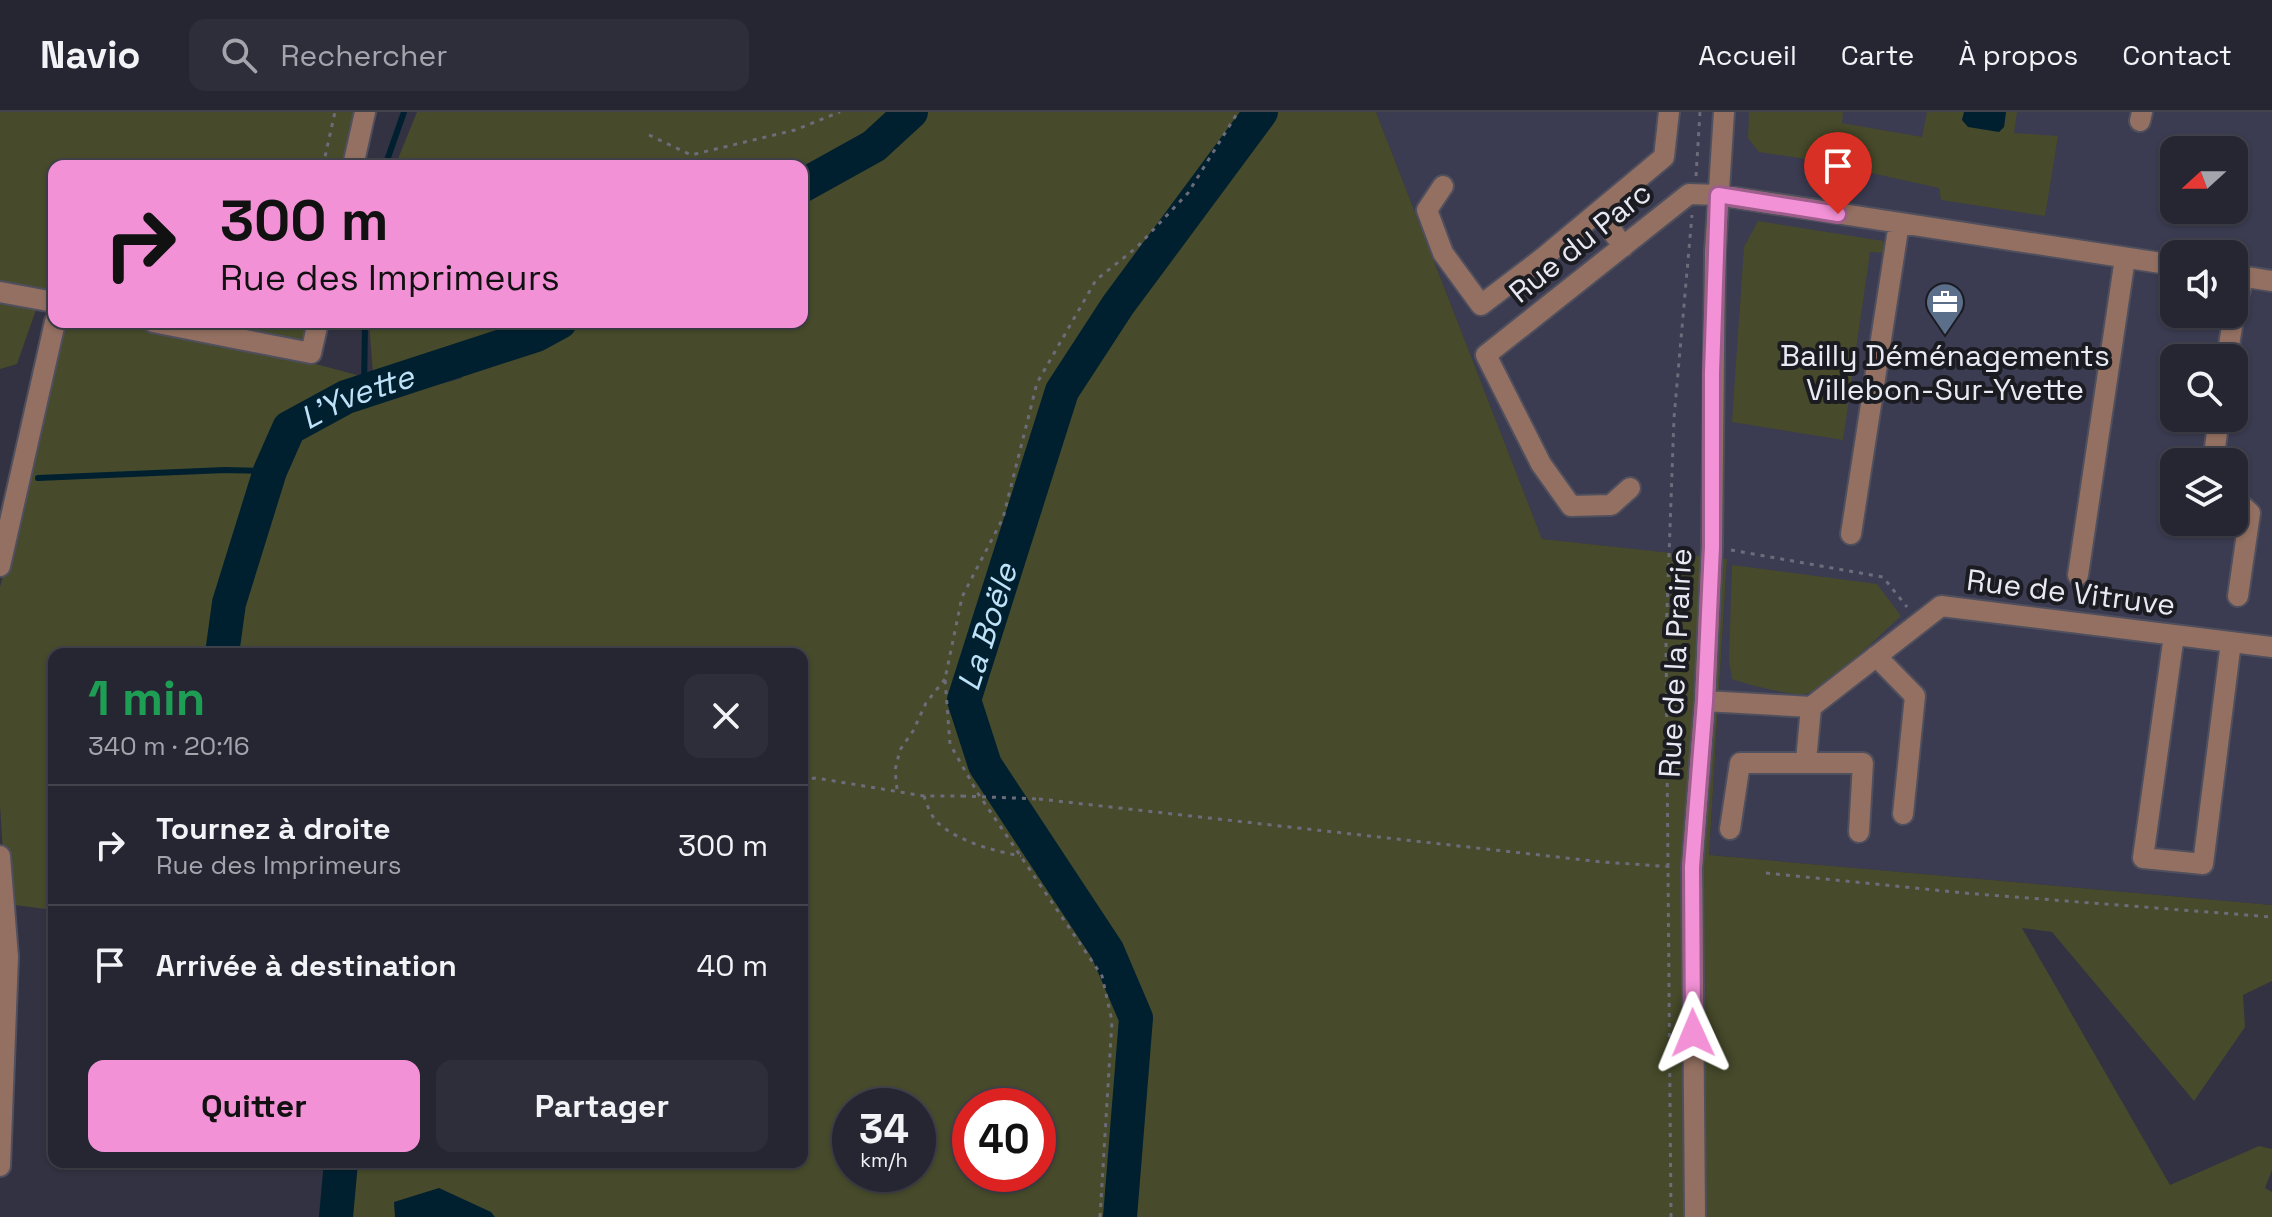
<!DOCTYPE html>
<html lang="fr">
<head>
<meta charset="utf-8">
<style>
  :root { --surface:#262632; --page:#2e2e3a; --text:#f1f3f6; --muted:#a4a5ac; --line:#42434d; --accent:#f291d6 }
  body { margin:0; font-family:"Space Grotesk",sans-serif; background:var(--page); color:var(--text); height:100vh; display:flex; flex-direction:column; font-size:30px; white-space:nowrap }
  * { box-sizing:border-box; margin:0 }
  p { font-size:26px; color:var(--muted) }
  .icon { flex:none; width:44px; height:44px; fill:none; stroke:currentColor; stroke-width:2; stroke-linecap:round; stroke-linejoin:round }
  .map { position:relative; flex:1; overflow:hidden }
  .details { position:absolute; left:48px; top:536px; width:760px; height:520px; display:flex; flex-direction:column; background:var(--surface); border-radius:16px; box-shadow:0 2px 6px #0004,0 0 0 2px var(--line) }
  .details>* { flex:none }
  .hud { position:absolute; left:48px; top:48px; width:760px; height:168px; border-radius:16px; box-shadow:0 2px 6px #0004,0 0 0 2px var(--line); background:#f291d6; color:#111; overflow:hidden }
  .needle { width:52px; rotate:249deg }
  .tools { position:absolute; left:2160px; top:24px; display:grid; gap:16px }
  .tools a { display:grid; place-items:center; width:88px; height:88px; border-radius:16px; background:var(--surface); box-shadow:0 2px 6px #0004,0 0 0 2px var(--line); font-size:40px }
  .speed { position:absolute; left:832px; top:976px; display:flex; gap:16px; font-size:40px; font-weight:700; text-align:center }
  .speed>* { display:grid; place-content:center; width:104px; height:104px; border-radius:50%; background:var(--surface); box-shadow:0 2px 6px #0004,0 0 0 2px var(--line); line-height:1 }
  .speed small { font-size:20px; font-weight:400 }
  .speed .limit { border:12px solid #d22; background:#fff; color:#111 }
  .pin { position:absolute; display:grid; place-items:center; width:68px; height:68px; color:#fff; margin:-82px -34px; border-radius:50% 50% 50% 0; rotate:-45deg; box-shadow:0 0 8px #0007 }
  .pin .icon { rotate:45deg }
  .me { position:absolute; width:88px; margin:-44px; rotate:359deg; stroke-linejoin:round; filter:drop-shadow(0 0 6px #0008) }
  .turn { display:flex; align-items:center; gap:28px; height:168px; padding:0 40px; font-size:36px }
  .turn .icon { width:104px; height:104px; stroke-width:2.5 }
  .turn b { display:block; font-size:56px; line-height:68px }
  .round { display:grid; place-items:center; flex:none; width:84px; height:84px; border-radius:16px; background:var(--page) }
  .headline { display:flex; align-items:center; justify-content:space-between; height:136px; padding:0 40px }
  h1 { font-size:48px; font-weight:800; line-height:60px; color:#1e9e55 }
  .primary-button { display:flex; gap:16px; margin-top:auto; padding:16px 40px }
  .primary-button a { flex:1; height:92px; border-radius:16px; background:var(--accent); color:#111; font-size:32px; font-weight:800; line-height:92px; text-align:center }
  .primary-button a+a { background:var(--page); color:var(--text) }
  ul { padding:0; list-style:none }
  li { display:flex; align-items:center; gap:24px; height:120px; padding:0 40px; border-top:2px solid var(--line) }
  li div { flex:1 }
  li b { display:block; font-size:30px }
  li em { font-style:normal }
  header { display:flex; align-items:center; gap:48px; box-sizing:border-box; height:112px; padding:0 40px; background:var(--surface); border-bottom:2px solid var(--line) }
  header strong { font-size:38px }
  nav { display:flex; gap:44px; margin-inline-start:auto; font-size:28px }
  .search { width:560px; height:72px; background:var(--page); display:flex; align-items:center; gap:20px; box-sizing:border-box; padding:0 28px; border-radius:16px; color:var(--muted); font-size:30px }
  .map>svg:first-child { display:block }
  .built { fill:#3b3b51; fill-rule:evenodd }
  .green { fill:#474b2b; fill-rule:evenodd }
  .water { fill:#002030 }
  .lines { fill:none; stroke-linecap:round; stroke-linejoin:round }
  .stream { stroke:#002030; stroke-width:6 }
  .river { stroke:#002030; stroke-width:34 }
  .minor-casing { stroke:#4f4f5e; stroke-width:24 }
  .path { stroke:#6c6c7a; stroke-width:3; stroke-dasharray:4 6; stroke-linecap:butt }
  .minor { stroke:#937061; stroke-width:20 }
  .path-bridge { stroke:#6c6c7a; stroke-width:3; stroke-dasharray:4 6; stroke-linecap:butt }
  .route-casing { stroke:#9d5e8b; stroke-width:20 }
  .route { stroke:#f291d6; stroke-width:14 }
  .labels { text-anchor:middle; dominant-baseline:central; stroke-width:8; stroke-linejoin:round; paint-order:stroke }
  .street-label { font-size:30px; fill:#e8e9f3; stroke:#1b1b22 }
  .poi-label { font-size:30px; fill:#e8e9f3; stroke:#1b1b22 }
  .water-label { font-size:32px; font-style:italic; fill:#bee2f8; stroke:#1b1b22 }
</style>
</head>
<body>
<header>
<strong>Navio</strong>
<div class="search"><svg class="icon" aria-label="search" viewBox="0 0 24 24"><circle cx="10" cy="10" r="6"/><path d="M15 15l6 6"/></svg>Rechercher</div>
<nav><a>Accueil</a><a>Carte</a><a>À propos</a><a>Contact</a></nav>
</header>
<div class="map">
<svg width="2272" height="1105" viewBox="0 0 2272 1105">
  <rect width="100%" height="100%" fill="#323242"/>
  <path class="built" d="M1376,0H2272V793L1709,743L1727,448L1542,427ZM2174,38H2234V98H2174ZM2174,142H2234V202H2174ZM2174,246H2234V306H2174ZM2174,350H2234V410H2174Z"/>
  <path class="green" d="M0,0H359L346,54H54V190L37,195L17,252L0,257Z
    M417,0H1376L1542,427L1727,447L1709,743L2272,793V869L2243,883L2245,915L2194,989L2052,820L2022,816L2170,1073L2259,1034L2272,1037V1058L2265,1076L2272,1080V1105H344L352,1050H802V542H236C244,485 259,362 302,324C335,295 419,279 462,266L455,240L373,262L369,210H802V54H395ZM850,994H918V1062H850ZM970,994H1038V1062H970Z
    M1749,0H1843L1842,11L1922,25L1927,0H1964L1962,8L2004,15L2006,0H2017L2014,21L2058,24L2045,104L1941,88L1939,76L1812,48L1759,40L1748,26Z
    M1758,109L1883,129L1885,141L1870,140L1843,328L1732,310L1744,135Z
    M62,210H115L263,238L357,263L356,273L281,311L229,491L222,542H54V798L6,792L0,693V475L28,368Z
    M171,210H307L303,226L291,234Z
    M1732,453L1877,472L1901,504C1884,519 1823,580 1805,582C1791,584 1746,572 1732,567L1729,548Z"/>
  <path class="water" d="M1964,0H2006L2004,15L1999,20L1968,15L1962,8Z
    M439,1076L491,1100L495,1105H395L394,1090Z"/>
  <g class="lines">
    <path class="stream" d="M385,54L404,0
      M364,279L365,210
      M38,366L225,358L270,359"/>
    <g class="river">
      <path d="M802,74L874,34L911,0"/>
      <path id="s1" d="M222,542L229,491L270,359L289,316L346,285L536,223L560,210"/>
      <path d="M336,1105L341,1050"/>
      <path id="s2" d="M1120,1105L1136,906L1107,838L985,653L964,588L1062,279L1118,193L1261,0"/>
    </g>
    <defs>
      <path id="minor" d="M2140,9L2142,0
        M353,54L365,0
        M1443,74L1427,98L1443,141L1481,193L1544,145L1664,45L1669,0
        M1599,99L1623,135
        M2234,163L2272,169
        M0,180L54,190
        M2234,198L2244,164
        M153,210L311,241L318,210
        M2227,246L2234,202
        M2213,350L2219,306
        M1630,376L1611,393L1571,394L1541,352L1486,243L1689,82L1718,83L2174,153
        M2234,386L2250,401L2238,484
        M1851,422L1899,111
        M0,454L55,210
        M2078,463L2125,146
        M2174,523L2143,746L2203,752L2231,530
        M1876,544L1915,584L1903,702
        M1705,589L1811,595L1941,494L2272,535
        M1806,649L1811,595
        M1730,717L1740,651H1863L1859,720
        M0,744L8,845L0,1054
        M1695,1105L1692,755L1705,589L1712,435L1715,140L1724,0"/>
    </defs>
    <use href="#minor" class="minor-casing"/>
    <path class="path" d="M649,23L691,43L795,18L840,0
      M323,54L335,0
      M1696,64L1700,0
      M1731,438L1883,465L1907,495
      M802,668L816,666L924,684H962
      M897,677L895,658L900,638L913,619L926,591L945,567
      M924,684C927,693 931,705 939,712C960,730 994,739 1021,744
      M1039,687L1602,750L1675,755
      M1766,761L1964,781L2272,805
      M1100,1105L1112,909L1102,864L977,680L950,632L945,567L962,485L1003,406L1037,271L1096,168L1136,136L1188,81L1238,0
      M1671,1105L1666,526L1674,306L1692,103"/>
    <use href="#minor" class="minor"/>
    <path class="path-bridge" d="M962,684L1039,687"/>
  </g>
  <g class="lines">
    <defs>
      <path id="route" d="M1693,921L1692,755L1705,589L1712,435V261L1718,83L1838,102"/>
    </defs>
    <use href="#route" class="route-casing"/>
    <use href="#route" class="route"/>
  </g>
  <defs>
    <symbol id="office-pin" viewBox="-11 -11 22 30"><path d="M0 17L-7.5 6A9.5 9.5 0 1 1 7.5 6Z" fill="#5c6f8a" stroke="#1b1b22"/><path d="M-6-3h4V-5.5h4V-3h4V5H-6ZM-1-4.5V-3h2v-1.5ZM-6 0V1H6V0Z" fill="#fff"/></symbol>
  </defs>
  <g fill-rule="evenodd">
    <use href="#office-pin" x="1923" y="168" width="44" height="60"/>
  </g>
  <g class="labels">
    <g class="street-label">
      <text transform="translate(1580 130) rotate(-39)">Rue du Parc</text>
      <text transform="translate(2071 480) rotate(7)">Rue de Vitruve</text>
      <text transform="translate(1675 551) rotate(-87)">Rue de la Prairie</text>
    </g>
    <g class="poi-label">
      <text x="1945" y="243">Bailly Déménagements<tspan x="1945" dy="34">Villebon-Sur-Yvette</tspan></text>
    </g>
    <g class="water-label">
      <text stroke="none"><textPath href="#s1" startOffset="312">L'Yvette</textPath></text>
      <text stroke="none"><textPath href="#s2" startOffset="640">La Boële</textPath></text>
    </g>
  </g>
</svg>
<div class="tools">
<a><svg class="needle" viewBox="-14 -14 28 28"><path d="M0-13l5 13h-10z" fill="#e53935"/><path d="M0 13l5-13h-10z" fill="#a4a5ac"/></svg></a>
<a><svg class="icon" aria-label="sound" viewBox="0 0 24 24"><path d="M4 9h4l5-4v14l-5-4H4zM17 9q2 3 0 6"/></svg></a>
<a><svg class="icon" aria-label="search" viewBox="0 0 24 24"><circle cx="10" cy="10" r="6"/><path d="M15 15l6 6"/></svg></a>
<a><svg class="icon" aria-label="layers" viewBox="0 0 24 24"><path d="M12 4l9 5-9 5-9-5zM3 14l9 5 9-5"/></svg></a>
</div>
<div class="speed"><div>34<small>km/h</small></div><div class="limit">40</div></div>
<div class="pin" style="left:1838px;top:102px;background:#d93025"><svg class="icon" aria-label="arrive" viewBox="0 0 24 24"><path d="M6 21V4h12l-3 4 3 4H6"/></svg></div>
<svg class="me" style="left:1693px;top:921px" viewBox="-20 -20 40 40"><path d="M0-17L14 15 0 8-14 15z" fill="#f291d6" stroke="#fff" stroke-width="4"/></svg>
<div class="hud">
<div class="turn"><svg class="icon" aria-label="right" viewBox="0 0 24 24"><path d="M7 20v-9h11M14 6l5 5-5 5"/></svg><div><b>300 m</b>Rue des Imprimeurs</div></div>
</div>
<section class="details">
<div class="headline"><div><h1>1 min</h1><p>340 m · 20:16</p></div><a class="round"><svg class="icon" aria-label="close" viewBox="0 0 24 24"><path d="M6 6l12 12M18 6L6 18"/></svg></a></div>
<ul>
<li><svg class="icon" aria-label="right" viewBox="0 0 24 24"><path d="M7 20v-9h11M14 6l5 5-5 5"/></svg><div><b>Tournez à droite</b><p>Rue des Imprimeurs</p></div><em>300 m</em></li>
<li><svg class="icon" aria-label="arrive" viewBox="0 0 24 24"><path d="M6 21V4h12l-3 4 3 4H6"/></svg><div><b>Arrivée à destination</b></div><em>40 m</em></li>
</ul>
<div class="primary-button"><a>Quitter</a><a>Partager</a></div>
</section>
</div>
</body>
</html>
